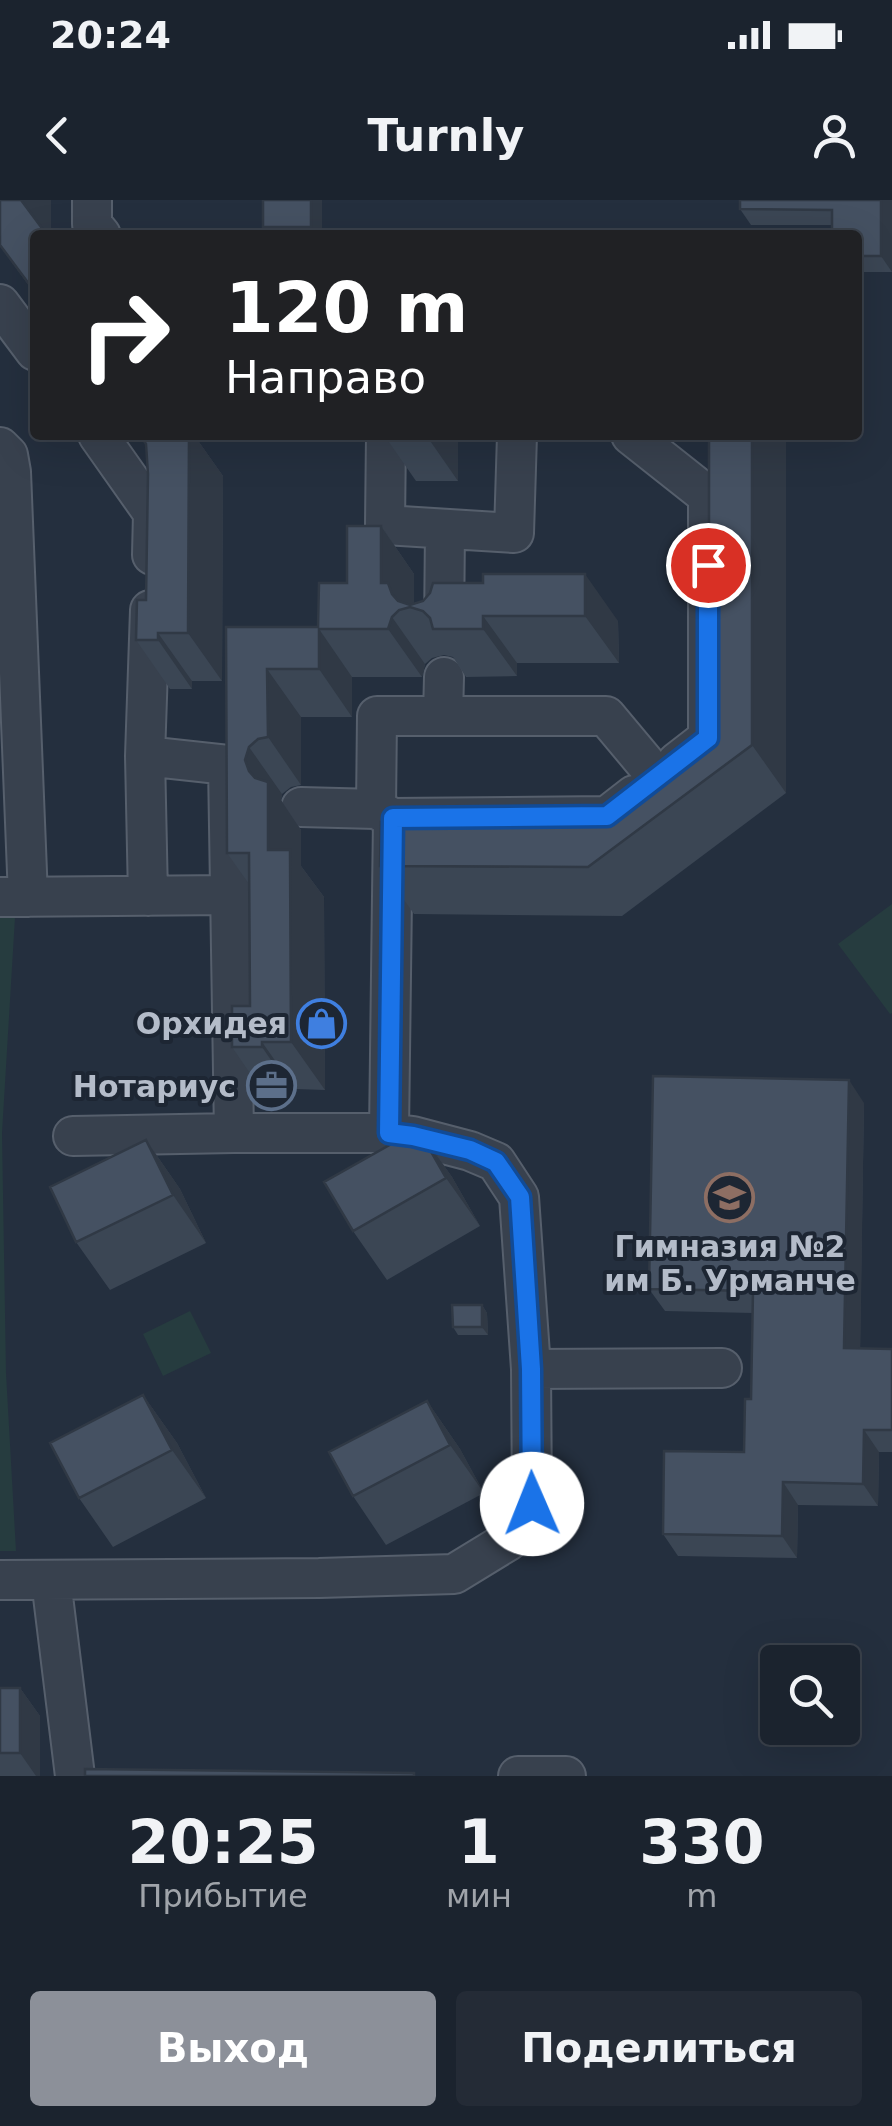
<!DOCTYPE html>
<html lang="ru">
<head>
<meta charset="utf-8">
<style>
  :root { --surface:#1b232e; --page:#242b36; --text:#f1f3f6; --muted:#a0a4aa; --line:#39404a; --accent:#8c9099 }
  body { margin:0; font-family:"DejaVu Sans",sans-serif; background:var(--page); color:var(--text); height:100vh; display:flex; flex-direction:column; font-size:38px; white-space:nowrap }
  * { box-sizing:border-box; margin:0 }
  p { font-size:32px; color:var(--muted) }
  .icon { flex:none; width:55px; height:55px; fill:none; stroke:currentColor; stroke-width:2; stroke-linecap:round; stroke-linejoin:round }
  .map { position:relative; height:1576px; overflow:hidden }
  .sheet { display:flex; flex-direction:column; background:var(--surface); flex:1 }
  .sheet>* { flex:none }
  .hud { position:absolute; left:30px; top:30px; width:832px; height:210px; border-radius:10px; box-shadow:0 10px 40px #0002,0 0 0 2px var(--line); background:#202124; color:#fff; overflow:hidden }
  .tools { position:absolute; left:760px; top:1445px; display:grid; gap:20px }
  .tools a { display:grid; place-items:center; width:100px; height:100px; border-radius:10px; background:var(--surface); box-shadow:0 10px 40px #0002,0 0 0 2px var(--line); font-size:50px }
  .pin { position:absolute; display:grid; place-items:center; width:85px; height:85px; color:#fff; margin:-42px; border:5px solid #fff; border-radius:50%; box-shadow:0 2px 10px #0007 }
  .me { position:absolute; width:110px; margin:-55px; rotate:359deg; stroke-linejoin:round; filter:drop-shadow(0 0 8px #0008) }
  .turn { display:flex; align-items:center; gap:35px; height:210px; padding:0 30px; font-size:45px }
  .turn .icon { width:130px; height:130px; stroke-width:2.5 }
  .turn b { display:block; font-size:70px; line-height:85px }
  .eta { display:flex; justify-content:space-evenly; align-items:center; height:170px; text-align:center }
  .eta b { font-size:60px; font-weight:600; line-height:70px }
  .cta { display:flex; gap:20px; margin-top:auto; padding:20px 30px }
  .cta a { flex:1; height:115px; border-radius:10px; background:var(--accent); color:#fff; font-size:40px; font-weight:600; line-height:115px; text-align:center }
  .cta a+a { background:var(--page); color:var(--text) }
  .status { display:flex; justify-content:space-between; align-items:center; height:70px; padding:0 50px; background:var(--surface); direction:ltr }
  .status svg { height:28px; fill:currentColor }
  header { display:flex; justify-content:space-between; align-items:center; height:130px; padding:0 30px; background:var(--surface); font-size:45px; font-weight:600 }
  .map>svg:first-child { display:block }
  .green { fill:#263c3f }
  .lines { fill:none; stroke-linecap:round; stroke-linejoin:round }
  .minor-casing { stroke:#565f6c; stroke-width:42 }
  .minor { stroke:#38414e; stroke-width:38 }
  .wall { fill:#3b4654 }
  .shaded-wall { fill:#303945 }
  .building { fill:#455162; stroke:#303945; stroke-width:2.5 }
  .route-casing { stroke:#114b97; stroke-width:25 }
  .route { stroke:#1a73e8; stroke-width:18 }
  .labels { text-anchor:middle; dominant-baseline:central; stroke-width:8; stroke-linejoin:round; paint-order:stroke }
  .poi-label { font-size:30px; font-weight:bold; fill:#b4bcc9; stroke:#1d2633; text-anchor:end }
</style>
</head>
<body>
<div class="status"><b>20:24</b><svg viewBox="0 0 49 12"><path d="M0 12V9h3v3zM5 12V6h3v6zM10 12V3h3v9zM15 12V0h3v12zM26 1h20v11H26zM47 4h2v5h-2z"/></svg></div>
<header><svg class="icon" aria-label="back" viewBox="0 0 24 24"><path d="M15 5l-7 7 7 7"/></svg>Turnly<svg class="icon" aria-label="person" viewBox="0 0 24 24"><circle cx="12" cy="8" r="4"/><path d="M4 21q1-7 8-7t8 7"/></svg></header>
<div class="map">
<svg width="892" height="1576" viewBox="0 0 892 1576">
  <rect width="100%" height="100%" fill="#242f3e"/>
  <path class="green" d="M0,701H16L2,933L6,1173L16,1351H0Z
    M892,704V813L890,814L838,744Z
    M190,1111L211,1153L163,1176L143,1134Z"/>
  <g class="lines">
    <defs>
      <path id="minor" d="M92,0V24L101,35
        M0,104L35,151
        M98,235L153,313L152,355
        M386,235L385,325L514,333L517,235
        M631,235L708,296V538L677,562
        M0,247L8,255L11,272L28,697
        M150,410L145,556L228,565L234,933H389L393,618L607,616L634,595
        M444,430L445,329
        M443,516L444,477
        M145,556L148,696
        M301,607L376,609
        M393,618L376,609L377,516H606L657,577
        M0,697L229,695
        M73,936L234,933
        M531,1169L722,1168
        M0,1380L319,1378L454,1374L508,1341L532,1304L531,1169L519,997L496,962L470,951L413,936L389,933
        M51,1380L75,1576
        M518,1576H566"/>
    </defs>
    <use href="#minor" class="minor-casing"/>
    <use href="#minor" class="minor"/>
  </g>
  <path class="wall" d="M0,0H51V35H35V94L0,46Z
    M322,0V35H269L263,27Z
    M740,0H892V72H858V35L832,25H751L740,9Z
    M138,235H194L223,276L222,481H192V489H170L136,440L146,400L148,274L147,246Z
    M384,235H458V281H416Z
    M705,235H781L786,241V593L622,716L414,714L380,666L581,622L709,527V238Z
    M381,326L414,374V404L423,401L430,393L433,383L618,421L619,463H517V476L466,477L453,457L444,455L432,458L425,464L422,477H352V517H301V585L291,587L282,594L281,600L301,630V666L324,697L325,890L295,889V895H265L232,847L250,806L249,684L227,653L226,427H318L347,383Z
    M864,903L860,1148H892V1252H879L878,1306L798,1305L797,1358L678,1356L663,1334L744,1252L751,1199L753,1113L665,1111L649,1089Z
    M418,929L452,977L480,1026L387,1080L353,1031Z
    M146,940L180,989L206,1043L110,1090L76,1042Z
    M482,1105L487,1113L488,1135H458L453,1127Z
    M143,1195L177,1243L206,1298L113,1347L79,1298Z
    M427,1201L460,1249L484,1293L386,1345L353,1296Z
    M0,1488H20L40,1516V1576H0Z"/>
  <path class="shaded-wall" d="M21,0H51V35H46Z
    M311,0H322V35H317L311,27Z
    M881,0H892V72L881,56Z
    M189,235H194L223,276L222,481L188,433Z
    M426,235H458V281Z
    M752,235H781L786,241V593L752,545Z
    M381,326L414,374V408L410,407L400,410L381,383Z
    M585,374L618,421L619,463L585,416Z
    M483,416L517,463V476L483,429Z
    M392,417L425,464L422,477L388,429Z
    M319,429L352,477V517L319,469Z
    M158,433L192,481V489L158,440Z
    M267,469L301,517V585L268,537Z
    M249,547L282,594L281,600L301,630V666L324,697L325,890L291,842L268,650L245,560Z
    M262,842L295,889V895L262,847Z
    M849,880L864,903L860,1170L844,1148Z
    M418,929L452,977L480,1026L446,978Z
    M146,940L180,989L206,1043L173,995Z
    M482,1105L487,1113L488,1135L482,1127Z
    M143,1195L177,1243L206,1298L172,1250Z
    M427,1201L460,1249L484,1293L450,1245Z
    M864,1230L879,1252L878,1306L863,1284Z
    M783,1282L798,1305L797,1358L782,1336Z
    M20,1488L40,1516V1576H36L20,1553Z"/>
  <path class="building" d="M0,0H21L47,35H35V92L0,45Z
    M263,0H311V27H263Z
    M740,0H881V56H858V35H832V10L740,9Z
    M140,235H189L188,433H158V440H136L137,400H146L148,274L146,244Z
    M709,235H752V545L588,667L380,666L381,622H581L709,527Z
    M347,326H381V383H388L392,394L398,401L410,405L423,401L430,393L433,383H483V374H585V416H483V429H433L430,418L423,411L410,407L399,410L392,417L388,429H319V469H267L268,537L258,539L249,547L245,560L249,571L255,578L268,582V650H290L291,842H262V847H232V806H250L249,653H227L226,427H318L319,383H347Z
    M653,876L849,880L844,1148L892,1149V1230H864L863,1284L783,1282L782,1336L663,1334L664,1251L744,1252L745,1199H751L753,1091L649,1089Z
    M418,929L446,978L353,1031L324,982Z
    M146,940L173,995L76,1042L50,987Z
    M452,1105H482V1127H453Z
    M143,1195L172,1250L79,1298L50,1243Z
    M427,1201L450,1245L353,1296L329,1252Z
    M0,1488H20V1553H0Z
    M85,1569L414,1573V1576H85Z"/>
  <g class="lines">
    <defs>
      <path id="route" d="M532,1304L531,1169L520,997L496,962L470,950L413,936L389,933L393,618L607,616L708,538V365"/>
    </defs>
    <use href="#route" class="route-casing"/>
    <use href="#route" class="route"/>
  </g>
  <defs>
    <symbol id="shop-ring" viewBox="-11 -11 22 22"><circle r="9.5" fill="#1d2633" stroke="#3f7fe0" stroke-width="1.5"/><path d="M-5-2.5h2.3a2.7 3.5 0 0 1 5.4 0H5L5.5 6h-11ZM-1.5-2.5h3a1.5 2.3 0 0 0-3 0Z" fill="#3f7fe0"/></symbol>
    <symbol id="office-ring" viewBox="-11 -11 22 22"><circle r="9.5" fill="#1d2633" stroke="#5c6f8a" stroke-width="1.5"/><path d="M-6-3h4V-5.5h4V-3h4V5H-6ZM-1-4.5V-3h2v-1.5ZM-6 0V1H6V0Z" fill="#5c6f8a"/></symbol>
    <symbol id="school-ring" viewBox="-11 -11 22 22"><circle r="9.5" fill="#1d2633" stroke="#8d6e63" stroke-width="1.5"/><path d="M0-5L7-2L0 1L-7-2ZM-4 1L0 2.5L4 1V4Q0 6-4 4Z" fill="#8d6e63"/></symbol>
  </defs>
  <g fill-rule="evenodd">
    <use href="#shop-ring" x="294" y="796" width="55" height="55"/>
    <use href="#office-ring" x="244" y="858" width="55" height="55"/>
    <use href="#school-ring" x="702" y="970" width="55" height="55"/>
  </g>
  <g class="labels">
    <g class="poi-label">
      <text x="287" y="823">Орхидея</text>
      <text x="236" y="886">Нотариус</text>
      <text x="730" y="1046" text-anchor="middle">Гимназия №2<tspan x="730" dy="34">им Б. Урманче</tspan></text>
    </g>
  </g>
</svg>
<div class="tools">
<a><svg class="icon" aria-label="search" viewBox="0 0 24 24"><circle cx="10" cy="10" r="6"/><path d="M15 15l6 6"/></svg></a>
</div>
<div class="pin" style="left:708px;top:365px;background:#d93025"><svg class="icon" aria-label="arrive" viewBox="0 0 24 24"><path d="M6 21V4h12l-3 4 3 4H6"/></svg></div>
<svg class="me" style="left:532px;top:1304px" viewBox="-20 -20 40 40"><circle r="19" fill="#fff"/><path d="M0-13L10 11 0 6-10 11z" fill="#1a73e8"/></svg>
<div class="hud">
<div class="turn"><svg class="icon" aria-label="right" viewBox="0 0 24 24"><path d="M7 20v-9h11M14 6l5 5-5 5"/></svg><div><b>120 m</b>Направо</div></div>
</div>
</div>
<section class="sheet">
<div class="eta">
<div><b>20:25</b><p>Прибытие</p></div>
<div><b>1</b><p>мин</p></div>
<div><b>330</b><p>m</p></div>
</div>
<div class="cta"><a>Выход</a><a>Поделиться</a></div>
</section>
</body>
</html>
